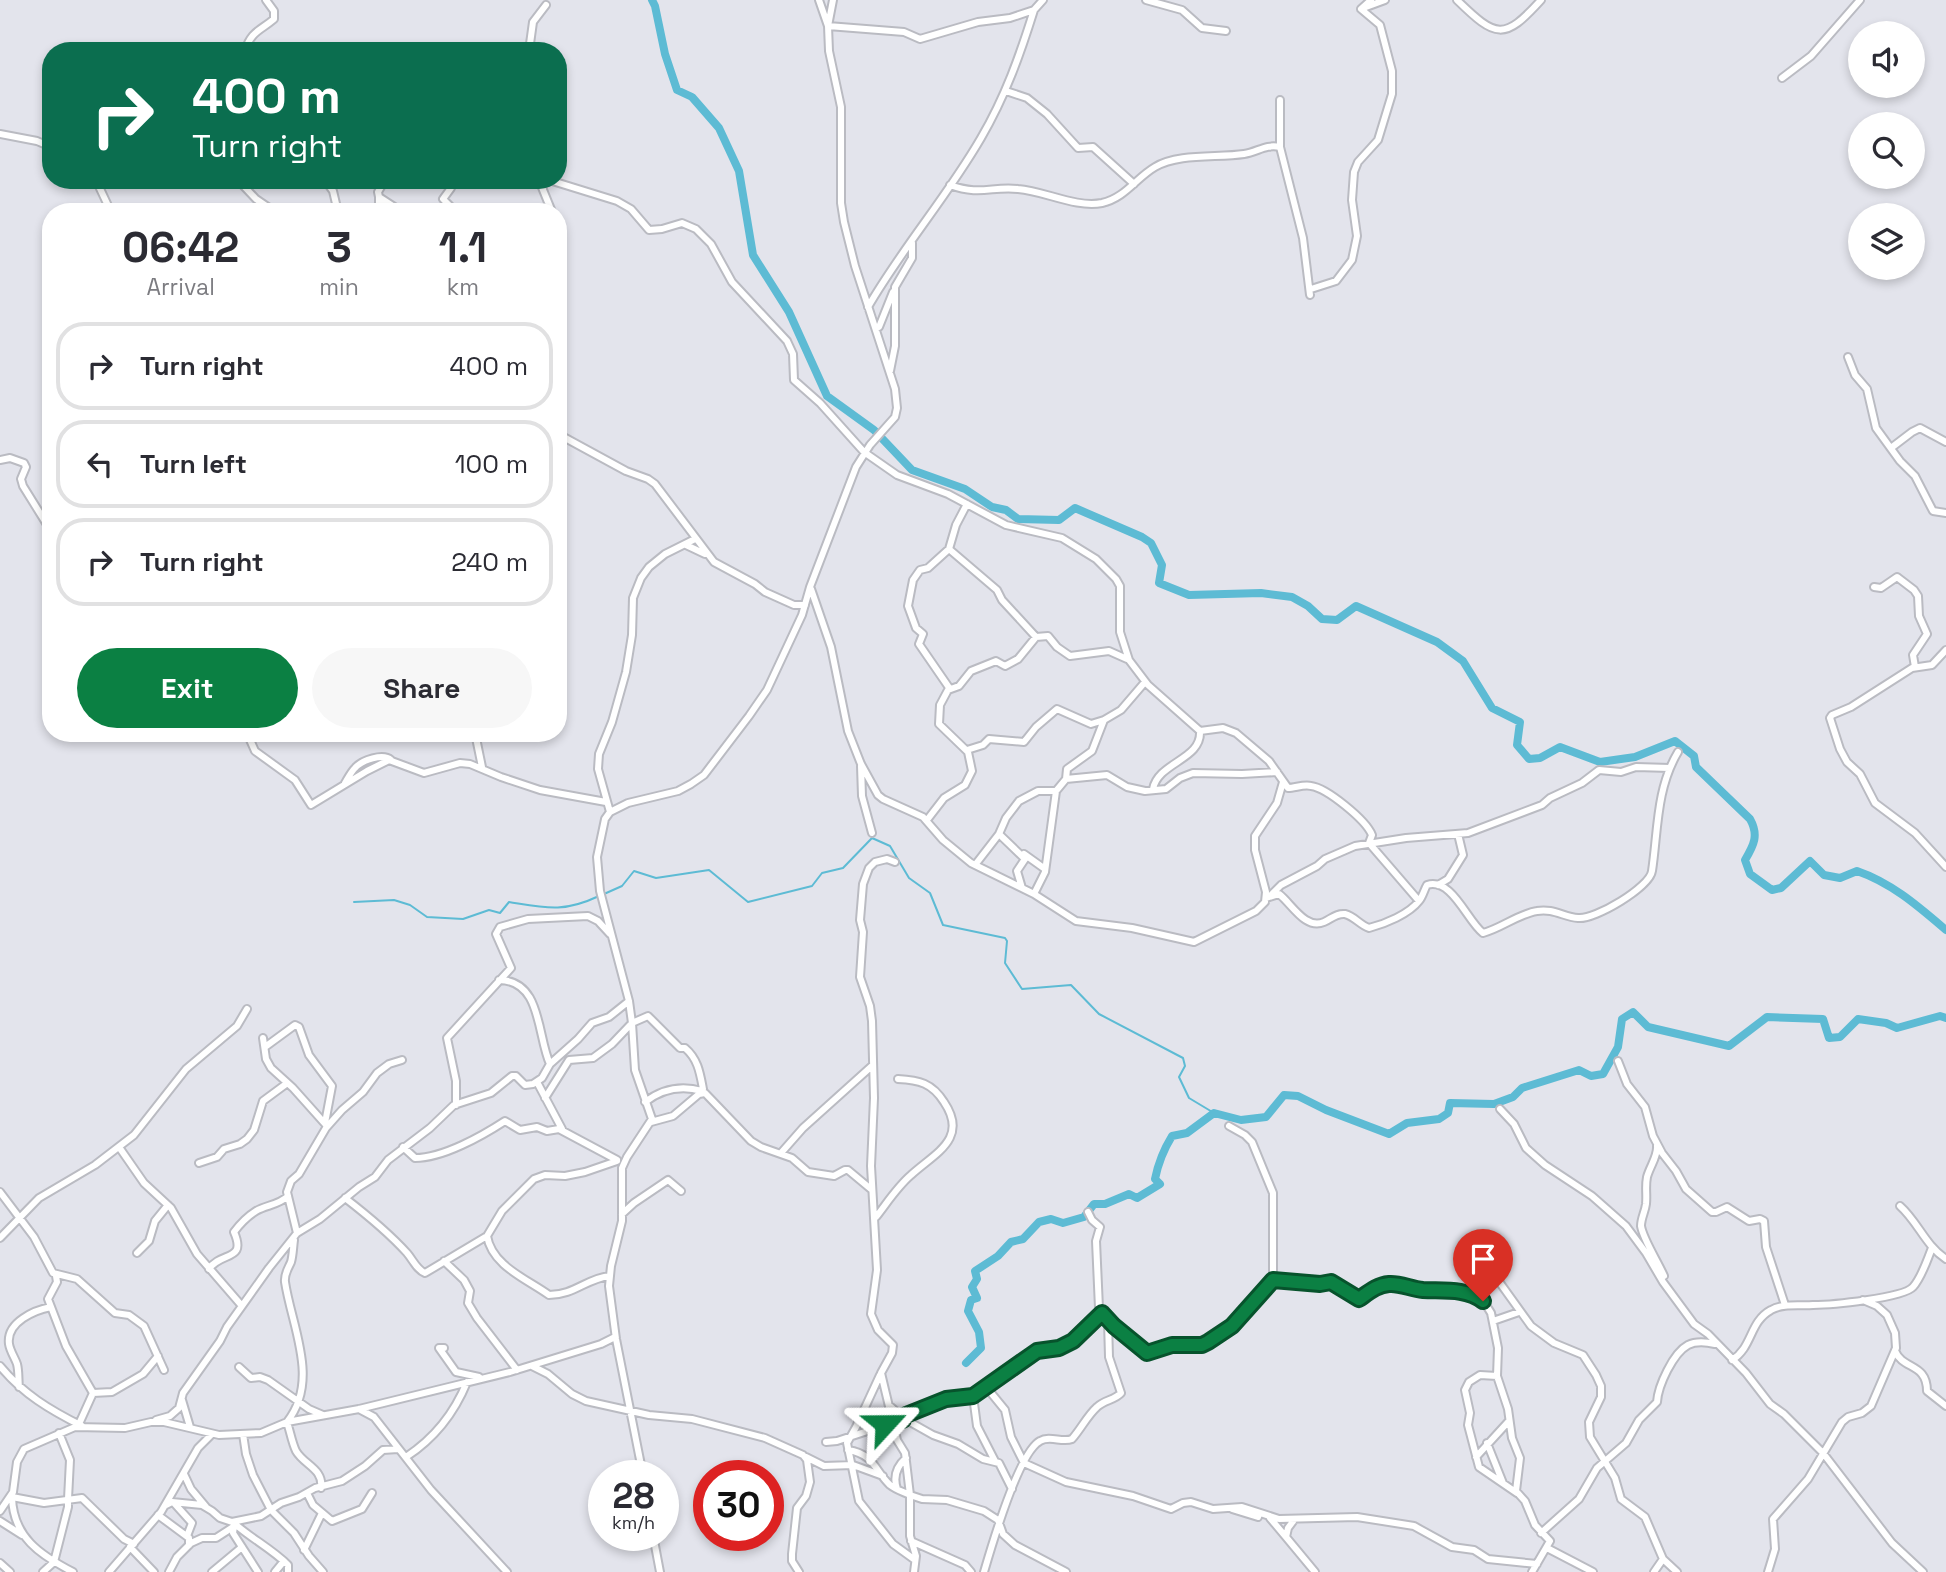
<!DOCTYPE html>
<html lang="en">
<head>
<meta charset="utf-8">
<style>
  :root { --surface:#fff; --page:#f7f7f7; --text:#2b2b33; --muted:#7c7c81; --line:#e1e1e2; --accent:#0b8043 }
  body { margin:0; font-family:"Space Grotesk",sans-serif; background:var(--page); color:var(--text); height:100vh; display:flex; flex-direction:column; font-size:26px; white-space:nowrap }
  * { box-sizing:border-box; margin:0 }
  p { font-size:23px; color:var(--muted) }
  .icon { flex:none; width:38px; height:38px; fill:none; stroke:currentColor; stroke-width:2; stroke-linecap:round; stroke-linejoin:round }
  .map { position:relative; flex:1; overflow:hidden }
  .sheet { position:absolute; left:42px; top:203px; width:525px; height:539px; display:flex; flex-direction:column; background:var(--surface); border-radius:28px; box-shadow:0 4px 10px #0003 }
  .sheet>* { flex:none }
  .top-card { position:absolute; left:42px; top:42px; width:525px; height:147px; border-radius:28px; box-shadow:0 4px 10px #0003; background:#0b6e4f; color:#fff; overflow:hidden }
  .fabs { position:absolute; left:1848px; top:21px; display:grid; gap:14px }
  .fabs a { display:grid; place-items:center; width:77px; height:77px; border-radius:50%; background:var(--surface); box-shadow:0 4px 10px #0003; font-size:35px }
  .speed { position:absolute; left:588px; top:1460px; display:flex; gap:14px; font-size:35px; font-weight:700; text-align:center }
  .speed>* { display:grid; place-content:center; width:91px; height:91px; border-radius:50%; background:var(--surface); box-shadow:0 4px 10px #0003; line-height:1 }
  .speed small { font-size:18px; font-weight:400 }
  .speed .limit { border:10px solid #d22; background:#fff; color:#111 }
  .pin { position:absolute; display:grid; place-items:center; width:60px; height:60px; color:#fff; margin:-72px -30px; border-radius:50% 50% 50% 0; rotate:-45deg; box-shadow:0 0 7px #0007 }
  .pin .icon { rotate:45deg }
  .me { position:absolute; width:77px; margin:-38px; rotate:66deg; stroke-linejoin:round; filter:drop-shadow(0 0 5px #0008) }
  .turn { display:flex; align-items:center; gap:24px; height:147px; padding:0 35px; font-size:32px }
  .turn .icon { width:91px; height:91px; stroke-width:2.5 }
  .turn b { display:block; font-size:49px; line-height:60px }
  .eta { display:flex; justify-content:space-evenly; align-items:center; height:119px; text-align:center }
  .eta b { font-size:42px; font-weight:700; line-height:49px }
  .primary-button { display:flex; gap:14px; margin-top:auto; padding:14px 35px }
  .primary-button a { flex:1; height:80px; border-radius:42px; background:var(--accent); color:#fff; font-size:28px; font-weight:700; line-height:80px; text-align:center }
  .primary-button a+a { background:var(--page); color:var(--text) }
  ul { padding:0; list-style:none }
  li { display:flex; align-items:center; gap:21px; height:88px; margin:0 14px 10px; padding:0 21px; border:4px solid var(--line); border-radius:28px }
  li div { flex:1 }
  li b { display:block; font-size:26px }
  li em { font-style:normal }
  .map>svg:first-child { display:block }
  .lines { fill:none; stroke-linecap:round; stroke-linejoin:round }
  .stream { stroke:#5dbbd4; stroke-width:2 }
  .river { stroke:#5dbbd4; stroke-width:8 }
  .minor-casing { stroke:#babbc2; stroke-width:10 }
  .minor { stroke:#fff; stroke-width:6 }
  .route-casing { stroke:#07532c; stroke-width:18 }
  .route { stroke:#0b8043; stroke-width:12 }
</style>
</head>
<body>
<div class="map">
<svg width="1946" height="1572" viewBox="0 0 1946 1572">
  <rect width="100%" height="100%" fill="#e3e4ec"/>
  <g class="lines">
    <path class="stream" d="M604,894L622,886L634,871L656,878L709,870L748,902L812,886L822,873L843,868L872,838L890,846L909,878L930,893L943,925L1005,938L1007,941L1005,963L1022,989L1071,985L1099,1014L1183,1058L1185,1066L1179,1077L1189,1098L1214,1113
      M354,902L394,900L410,905L427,917L463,919L489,910L500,913L509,902C546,908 563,913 599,896"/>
    <path class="river" d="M652,0L655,6L665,54L677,90L692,97L719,128L739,171L753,255L789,312L827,396L874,430L912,470L965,489L992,507L1006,510L1018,519L1059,520L1075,508L1142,537L1151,543L1162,565L1159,583L1189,595L1261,593L1292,597L1308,606L1322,619L1337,620L1356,606L1437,642L1463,661L1492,708L1520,722L1517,745L1529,759L1540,758L1560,747L1600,762L1635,757L1675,741L1694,756L1696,767L1750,819C1759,835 1754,845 1745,860L1750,874L1772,890L1781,888L1810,861L1824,875L1840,878L1857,871C1892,883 1919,907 1946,930
      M966,1363L981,1348L979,1332L968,1311L971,1300L977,1298L972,1287L977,1279L975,1271L998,1256L1011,1242L1023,1239L1039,1222L1051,1219L1063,1223L1084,1217L1094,1204H1105L1129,1194L1137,1198L1160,1184L1155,1179C1158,1164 1164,1149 1172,1136L1187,1133L1214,1113L1241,1120L1266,1117L1284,1095L1298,1096L1326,1110L1389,1134L1407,1123L1439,1119L1448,1113L1450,1103L1494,1104L1513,1097L1522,1088L1579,1070L1591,1076L1603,1074L1618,1047L1622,1019L1633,1012L1648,1027L1729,1046L1767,1017L1823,1019L1829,1038L1840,1037L1858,1019L1886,1023L1897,1028L1940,1016L1946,1018"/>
    <defs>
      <path id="minor" d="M819,0L828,26L904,32L920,39L978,22L1010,18L1034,10L1043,0
        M1146,0L1182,10L1202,28L1226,31
        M1457,0C1496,38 1504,41 1541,0
        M1366,7L1385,0
        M245,51C251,31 260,31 274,19V11L266,0
        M529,51L533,22L546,5
        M1782,78L1811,56L1860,0
        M1006,91L1027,98L1047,114L1078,148L1093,147L1134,184
        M1280,100V147L1303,238L1310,295
        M0,134L37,141L51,147
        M96,180L111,212
        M238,180L256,199L275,212
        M325,180L333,191L338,212
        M385,180L378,192L379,197L402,212
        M539,180L552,212
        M549,180L617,201L631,209L649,230L662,229L682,223L696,229L711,244L732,282L787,341L793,354L794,380L820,403L864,452L897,475L948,494L1006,525L1062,538L1096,559L1116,579L1120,586V632L1129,660L1148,685L1200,731L1223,728L1236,733L1269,761L1288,788C1295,788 1304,784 1311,786C1327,788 1366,820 1372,835L1369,843L1419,901
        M950,185C980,196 992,186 1018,189C1045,191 1075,208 1102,203C1125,198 1136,178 1155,167C1178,153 1217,158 1244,154C1258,152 1265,144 1280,147
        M376,212L379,205V197
        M450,212V206L443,199L451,188V180
        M1311,289L1336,281L1352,260L1357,236L1352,200L1354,172L1358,162L1378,140L1392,94V71L1380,25L1361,9L1371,0
        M868,307C902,248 947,197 981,138C1005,97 1020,55 1034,10
        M876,328L879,327L893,292
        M1848,357L1855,375L1867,389L1876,428L1900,461L1915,476L1933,511L1946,513
        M890,371L895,346V287L912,258V243
        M558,434L626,471L648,479L655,484L714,562L755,584L765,592L794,605H805
        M1891,448L1912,432L1920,428L1946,442
        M0,460L10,458L24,463L26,467L21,479L23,486L51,531
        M686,545L705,554
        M949,549L997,590L1002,600L1036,637L1048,636L1057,647L1070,656L1109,651L1127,659
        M1874,587L1881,588L1897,577L1914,590L1918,596L1919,616L1927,634L1913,655L1915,667
        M811,589L831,647L848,731L861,764L878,795L883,799L923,817L943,840L971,863L1034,894L1076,921L1132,928L1194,942L1256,911L1265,902L1266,892L1255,850V836L1277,803L1283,782
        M1946,650L1932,665L1912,668L1851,707L1832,715L1830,718L1840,749L1847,762L1860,774L1875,803L1915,833L1946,867
        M950,689L919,644L923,634L916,628L908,606L913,580L920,570L928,568L949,549L956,525L967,504
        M247,733L255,751L295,780L311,805L367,771L389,760L424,773L460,763L470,764L501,777L540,790L606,802
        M475,733L482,767
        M967,750L983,745L989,739L1024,742L1036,727L1057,709L1091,724L1104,720
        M861,766L862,796L872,833
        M1066,779L1067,769L1092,751L1104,720L1121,710L1145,682
        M345,783C348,778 351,772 355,768C362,760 383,753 391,760
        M1153,789C1158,762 1202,760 1200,731
        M610,812L598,769L599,754L612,722L626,672L632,635L633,598L641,578L649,567L665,554L695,539
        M927,820L944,798L965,785L972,771L968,752L939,724L940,705L948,690L959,686L971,671L996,661L1005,666L1018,659L1036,637
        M999,834L1025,859L1017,871L1022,888
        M1024,854L1045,869
        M895,862L887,859L875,862L869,868L863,884L860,920L863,932L860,977L870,1006L872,1021L874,1098L871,1166L877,1270L871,1314L878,1330L893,1345L892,1353L881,1373L897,1440L905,1453L910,1495L922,1499L947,1500L984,1511L998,1520L1003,1534L1015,1545L1066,1572
        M975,865L999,834L1006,818L1019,801L1038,791H1056L1066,779L1107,775L1127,787L1145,791L1166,789L1180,778L1193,773L1242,774L1277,772
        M1438,885L1448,879L1463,855L1458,834
        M1034,894L1045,872L1056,791
        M1270,896L1281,885L1317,866L1325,859L1355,846L1406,838L1468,833L1542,805L1550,798L1582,783L1599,770L1621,772L1636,767L1670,768
        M1266,898L1279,894C1292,904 1305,930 1324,922C1331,919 1336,913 1345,914C1354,916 1360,925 1369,928C1385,924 1409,914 1419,901C1423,896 1424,890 1427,885C1452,877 1467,921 1483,933C1502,928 1518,914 1537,911C1553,908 1564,917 1578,918C1595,920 1650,887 1652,871C1658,831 1656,789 1678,752
        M499,980C542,980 537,1036 550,1064
        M263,1038L266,1059L271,1068L293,1088L327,1126
        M265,1047L295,1025L299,1027L309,1055L332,1086L325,1123
        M1618,1061L1627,1084L1645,1107L1653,1136L1662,1153L1676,1171L1686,1189L1712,1212H1716L1727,1207L1749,1221L1760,1219L1764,1221L1766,1247L1785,1305
        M537,1082L562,1129
        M545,1098L569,1060L593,1058L612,1044L632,1023L648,1016L680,1048H685C698,1059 700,1073 703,1089L701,1092
        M645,1102C662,1089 681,1085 702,1091
        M456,1105V1081L447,1038L511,968L496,934L500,927L528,919L588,916L598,921L610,934
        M1500,1109L1514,1124L1526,1148L1545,1165L1592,1196L1626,1226L1646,1253L1663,1282L1694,1324L1708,1334L1746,1373L1770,1404L1784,1414L1823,1453L1892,1543L1923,1572
        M651,1122L673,1116L699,1094L705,1093L751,1141L761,1147L792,1158L808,1172L834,1176L845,1170H848L872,1190
        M1657,1146C1658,1156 1650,1166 1647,1177C1645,1187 1647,1194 1646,1204C1645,1212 1641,1218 1641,1226C1643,1239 1658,1262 1664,1276
        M119,1147L144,1183L171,1208L197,1254L242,1306
        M403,1147L415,1158C443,1158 482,1136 505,1121L520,1130L537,1127L547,1131L559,1129L617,1160
        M781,1153L803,1128L873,1065
        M199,1163L217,1157L224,1149L240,1144L247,1139L254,1130L263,1101L286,1084
        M0,1192L34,1237L53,1273L77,1279L115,1313L129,1315L144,1326L164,1370
        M345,1198C367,1215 388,1232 407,1253C413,1260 417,1270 425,1273L487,1236L502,1211L534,1179L545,1175L565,1176L585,1172L617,1161
        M1900,1206C1918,1222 1925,1245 1946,1259
        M1088,1212L1092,1220L1100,1227L1096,1241L1099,1308L1108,1321L1147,1353L1172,1345H1202L1208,1342L1232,1326L1273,1280V1193L1252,1142L1245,1135L1229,1126
        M622,1214L634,1203L668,1180L681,1191
        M876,1217C887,1203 897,1187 911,1175C935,1153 969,1139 944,1102C932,1083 919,1080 898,1079
        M297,1233L287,1192L291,1181L299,1174L326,1128L342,1110L363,1092L377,1073L389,1064L402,1060
        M487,1236C492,1266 527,1279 549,1295C574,1295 586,1279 609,1276
        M0,1238L39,1198L95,1165L134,1135L186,1069L237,1026L247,1009
        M294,1240C293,1247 293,1255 291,1262C288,1269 284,1274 285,1282C292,1328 320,1380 287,1422C290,1431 292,1443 296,1451C304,1465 324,1469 321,1488
        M137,1253L149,1241L155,1221L168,1205
        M444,1261L464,1280L470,1291L468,1303L477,1318L517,1370
        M209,1269C221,1251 247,1262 234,1232C240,1224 248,1216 256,1211C266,1205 279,1205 288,1196
        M1490,1269L1531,1326L1554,1343L1583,1355L1596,1375L1601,1386V1397L1589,1422L1590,1437L1615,1478L1621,1499L1645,1517L1663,1559L1654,1572
        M56,1276L57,1282L48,1299L66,1346L93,1393L79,1424
        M1273,1280L1320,1284L1331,1282L1359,1299L1373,1289L1393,1284L1423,1290L1438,1289L1466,1294L1479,1298L1486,1305L1491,1313L1498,1348L1497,1376L1508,1409L1512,1438L1520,1458L1516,1491L1525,1501L1535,1525L1550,1541L1532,1572
        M1493,1321L1519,1312
        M444,1348H439L456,1372L479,1377
        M1895,1351C1903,1370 1927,1363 1927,1391L1946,1406
        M1732,1360C1753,1347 1749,1322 1771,1310C1783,1303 1799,1306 1813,1305C1831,1305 1903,1298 1913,1287C1922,1277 1927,1260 1932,1248
        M0,1366C23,1394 50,1410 82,1426
        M532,1366L548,1374L572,1394L586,1401L649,1415L692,1419L765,1438L803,1455L807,1460L810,1482L806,1496L797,1508L792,1554V1561L799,1572
        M239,1367L251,1378L260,1377L268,1380L309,1409L323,1415
        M880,1375L856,1427L847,1443L859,1501L893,1544L915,1560
        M1497,1376L1480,1375L1469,1382L1465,1390L1470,1413L1468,1425L1479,1467L1517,1493
        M19,1387C18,1379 19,1372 17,1364C15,1358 10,1351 9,1344C6,1322 35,1310 51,1307
        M987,1388L1005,1410L1011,1437L1024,1463L1066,1482L1133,1496L1171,1509L1183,1503L1191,1502L1213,1509L1242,1507L1279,1519L1357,1517L1414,1526L1452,1547L1474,1550L1488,1559L1537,1564
        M93,1393L112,1392L143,1374L158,1356
        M973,1396L977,1426L995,1461
        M182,1400L190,1427
        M891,1407L902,1417L946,1400L973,1396L1037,1351L1059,1348L1073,1341L1102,1313
        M359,1409L374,1417L431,1490L507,1572
        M901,1417L933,1435L958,1444L983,1459L999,1463L1012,1489
        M156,1420L170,1416L179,1408L183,1393L220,1341L227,1327L269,1268L297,1233L320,1219L359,1187L375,1177L388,1160L430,1128L454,1105L491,1093L512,1076H516L525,1085L533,1084L542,1078L550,1064L578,1039L592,1023L609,1017L629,1001
        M59,1433L70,1460L68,1499
        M243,1434L246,1454L253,1475L271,1510L294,1533L309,1556L323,1572
        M826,1442L837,1441L898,1421
        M1487,1443L1503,1483
        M848,1450C874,1454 875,1471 890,1485C896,1490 904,1492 910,1495V1536L916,1556L914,1572
        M406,1457C435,1438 454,1414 467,1382
        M806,1457L824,1466L853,1465L883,1476
        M1476,1457L1509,1421
        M184,1474L191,1489L206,1507
        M643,1475L616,1339L609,1286L611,1266L622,1221V1168L627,1157L652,1119L635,1070L632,1023L629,1001L600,891L597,857L605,819L610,812L628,803L678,791L691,784L704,775L749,716L767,690L802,615L810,587L856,467L870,445L895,417L897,408L895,389L855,266L844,222L841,203V107L829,51L828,26L833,0
        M897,1489C893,1477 896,1467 906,1458
        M307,1493L313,1505L332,1521L362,1509L372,1493
        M12,1497L44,1503L82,1498L124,1539L134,1544
        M12,1497C13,1537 40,1555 73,1572
        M174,1503L192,1523L187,1536
        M166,1505L172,1502L202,1505L212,1511L220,1518L232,1522L261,1516L281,1503L299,1497L315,1488L342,1481L365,1466L383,1450L398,1449
        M1232,1509L1258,1517
        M0,1511L13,1492L17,1462L24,1449L75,1427L125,1428L151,1422H164L219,1435L261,1433L287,1422L359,1409L510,1372L601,1344L615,1337
        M158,1515L189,1538V1545
        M1270,1518L1286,1537
        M1294,1520L1288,1528L1286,1537L1315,1572
        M0,1521L22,1535
        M235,1524C252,1539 272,1549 288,1565V1572
        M234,1526L233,1533L258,1572
        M1541,1533L1579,1499L1597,1468L1626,1443L1639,1420L1657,1402C1658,1386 1673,1353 1688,1345C1696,1341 1706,1342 1715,1344
        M653,1535L660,1572
        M911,1541L965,1565L971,1572
        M130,1547L154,1572
        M1547,1548L1593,1572
        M304,1550L322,1513
        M1663,1559L1677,1572
        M0,1563L10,1572
        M43,1572L54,1562L68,1507V1499
        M109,1572L161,1512L198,1448L212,1434
        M169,1572L177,1557L191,1543L202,1538H216L233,1527
        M212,1572L242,1547
        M275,1572L284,1561
        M984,1572C991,1548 1019,1452 1040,1441C1050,1435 1062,1443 1072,1439C1081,1429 1087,1416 1097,1407C1104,1400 1115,1400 1121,1393L1109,1357L1108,1321
        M1768,1572L1775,1549L1773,1519L1808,1479L1842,1422L1848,1417L1862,1413L1871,1406L1896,1348L1895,1333L1887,1315L1877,1306L1863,1300"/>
    </defs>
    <use href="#minor" class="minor-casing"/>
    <use href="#minor" class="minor"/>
  </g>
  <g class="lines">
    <defs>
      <path id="route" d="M885,1424L903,1420L901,1417L946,1399L973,1396L1037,1351L1059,1348L1073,1341L1102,1313L1114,1326L1147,1353L1172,1345H1202L1208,1342L1232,1326L1273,1280L1320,1284L1331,1282L1359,1299C1369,1292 1377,1285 1389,1284C1400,1283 1411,1289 1423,1290C1443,1291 1466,1288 1483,1301"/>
    </defs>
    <use href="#route" class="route-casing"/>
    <use href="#route" class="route"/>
  </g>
</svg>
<div class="fabs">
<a><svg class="icon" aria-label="sound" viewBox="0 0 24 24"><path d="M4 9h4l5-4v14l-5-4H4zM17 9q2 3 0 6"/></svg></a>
<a><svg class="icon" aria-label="search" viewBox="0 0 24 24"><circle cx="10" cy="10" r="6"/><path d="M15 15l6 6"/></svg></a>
<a><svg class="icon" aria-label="layers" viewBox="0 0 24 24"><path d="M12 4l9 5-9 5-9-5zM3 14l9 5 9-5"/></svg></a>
</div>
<div class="speed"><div>28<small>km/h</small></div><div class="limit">30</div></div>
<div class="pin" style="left:1483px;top:1301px;background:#d93025"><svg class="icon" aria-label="arrive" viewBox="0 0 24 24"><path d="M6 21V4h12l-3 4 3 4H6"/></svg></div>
<svg class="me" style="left:885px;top:1424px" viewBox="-20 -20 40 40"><path d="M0-17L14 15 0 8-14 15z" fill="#0b8043" stroke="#fff" stroke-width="4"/></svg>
<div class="top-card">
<div class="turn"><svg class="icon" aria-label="right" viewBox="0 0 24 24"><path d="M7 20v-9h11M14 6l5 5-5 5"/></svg><div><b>400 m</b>Turn right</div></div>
</div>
<section class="sheet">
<div class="eta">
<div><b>06:42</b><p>Arrival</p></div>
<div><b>3</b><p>min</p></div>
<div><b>1.1</b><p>km</p></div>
</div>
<ul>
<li><svg class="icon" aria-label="right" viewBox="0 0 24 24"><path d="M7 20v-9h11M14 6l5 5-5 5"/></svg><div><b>Turn right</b></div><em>400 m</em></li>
<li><svg class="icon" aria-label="left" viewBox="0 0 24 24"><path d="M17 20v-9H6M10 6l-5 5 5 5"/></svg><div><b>Turn left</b></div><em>100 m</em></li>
<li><svg class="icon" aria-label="right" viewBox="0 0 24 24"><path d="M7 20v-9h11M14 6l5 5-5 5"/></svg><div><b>Turn right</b></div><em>240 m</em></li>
</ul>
<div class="primary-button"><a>Exit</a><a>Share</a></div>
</section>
</div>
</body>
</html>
